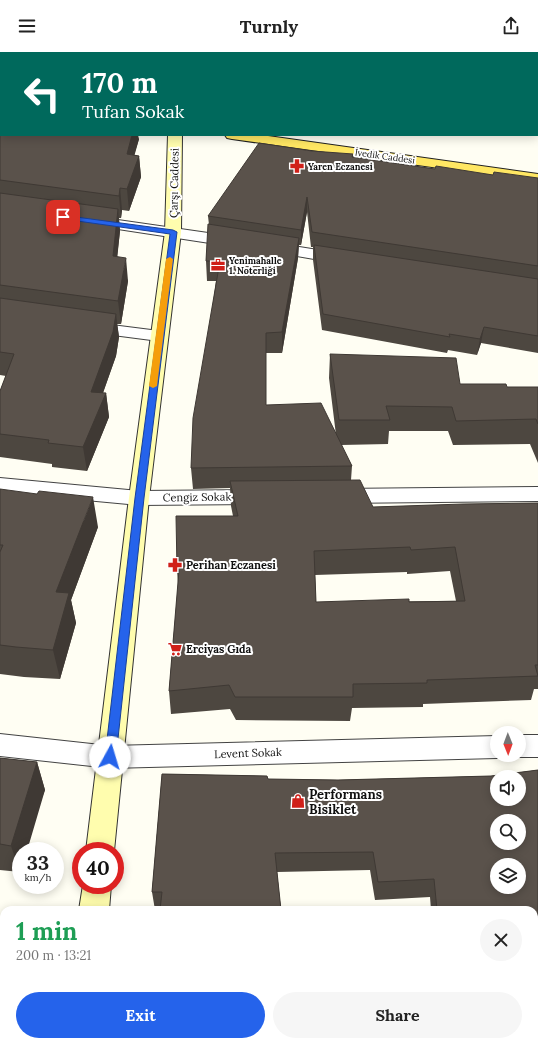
<!DOCTYPE html>
<html lang="en">
<head>
<meta charset="utf-8">
<style>
  :root { --surface:#fff; --page:#f6f6f6; --text:#222; --muted:#767676; --accent:#2563eb }
  body { margin:0; font-family:Lora,serif; background:var(--page); color:var(--text); height:100vh; display:flex; flex-direction:column; font-size:15px; white-space:nowrap }
  * { box-sizing:border-box; margin:0 }
  p { font-size:13px; color:var(--muted) }
  .icon { flex:none; width:22px; height:22px; fill:none; stroke:currentColor; stroke-width:2; stroke-linecap:round; stroke-linejoin:round }
  .map { position:relative; flex:1; overflow:hidden }
  .side { position:absolute; left:0px; top:854px; width:538px; height:140px; display:flex; flex-direction:column; background:var(--surface); border-radius:12px 12px 0 0; box-shadow:0 2px 10px #0003 }
  .side>* { flex:none }
  .top-card { position:absolute; left:0px; top:0px; width:538px; height:84px; box-shadow:0 2px 10px #0003; background:#00695c; color:#fff; overflow:hidden }
  .needle { width:26px; rotate:179deg }
  .buttons { position:absolute; left:490px; top:674px; display:grid; gap:8px }
  .buttons a { display:grid; place-items:center; width:36px; height:36px; border-radius:50%; background:var(--surface); box-shadow:0 2px 10px #0003; font-size:20px }
  .speed { position:absolute; left:12px; top:790px; display:flex; gap:8px; font-size:20px; font-weight:700; text-align:center }
  .speed>* { display:grid; place-content:center; width:52px; height:52px; border-radius:50%; background:var(--surface); box-shadow:0 2px 10px #0003; line-height:1 }
  .speed small { font-size:10px; font-weight:400 }
  .speed .limit { border:6px solid #d22; background:#fff; color:#111 }
  .pin { position:absolute; display:grid; place-items:center; width:34px; height:34px; color:#fff; margin:-17px; border-radius:8px; box-shadow:0 2px 6px #0006 }
  .me { position:absolute; width:44px; margin:-22px; rotate:6deg; stroke-linejoin:round; filter:drop-shadow(0 0 3px #0008) }
  .turn { display:flex; align-items:center; gap:14px; height:84px; padding:0 16px; font-size:18px }
  .turn .icon { width:52px; height:52px; stroke-width:2.5 }
  .turn b { display:block; font-size:28px; line-height:34px }
  .round { display:grid; place-items:center; flex:none; width:42px; height:42px; border-radius:21px; background:var(--page) }
  .headline { display:flex; align-items:center; justify-content:space-between; height:68px; padding:0 16px }
  h1 { font-size:24px; font-weight:700; line-height:30px; color:#1e9e55 }
  .action { display:flex; gap:8px; margin-top:auto; padding:8px 16px }
  .action a { flex:1; height:46px; border-radius:24px; background:var(--accent); color:#fff; font-size:16px; font-weight:700; line-height:46px; text-align:center }
  .action a+a { background:var(--page); color:var(--text) }
  header { display:flex; justify-content:space-between; align-items:center; height:52px; padding:0 16px; background:var(--surface); font-size:18px; font-weight:700 }
  .map>svg:first-child { display:block }
  .lines { fill:none; stroke-linecap:round; stroke-linejoin:round }
  .lane-casing { stroke:#434343; stroke-width:2 }
  .street-casing { stroke:#434343; stroke-width:2 }
  .secondary-casing { stroke:#323232; stroke-width:2 }
  .primary-casing { stroke:#212121; stroke-width:2 }
  .lane { fill:#fff; fill-rule:evenodd }
  .street { fill:#fff; fill-rule:evenodd }
  .secondary { fill:#fffdae; fill-rule:evenodd }
  .primary { fill:#ffe763; fill-rule:evenodd }
  .wall { fill:#4d4740; fill-rule:evenodd }
  .shaded-wall { fill:#3f3934 }
  .building { fill:#5a524b; stroke:#3f3934; fill-rule:evenodd }
  .route { fill:#2563eb; stroke:#184099 }
  .slow { fill:#f59e0b }
  .labels { text-anchor:middle; dominant-baseline:central; stroke-width:4; stroke-linejoin:round; paint-order:stroke }
  .far-street-label { font-size:9px; fill:#101010; stroke:#fff }
  .far-poi-label { font-size:9px; font-weight:bold; fill:#101010; stroke:#fff; text-anchor:start }
  .street-label { font-size:11px; fill:#101010; stroke:#fff }
  .poi-label { font-size:11px; font-weight:bold; fill:#101010; stroke:#fff; text-anchor:start }
  .near-poi-label { font-size:13px; font-weight:bold; fill:#101010; stroke:#fff; text-anchor:start }
</style>
</head>
<body>
<header><svg class="icon" aria-label="menu" viewBox="0 0 24 24"><path d="M4 6h16M4 12h16M4 18h16"/></svg>Turnly<svg class="icon" aria-label="share" viewBox="0 0 24 24"><path d="M12 15V3M7 8l5-5 5 5M5 13v7h14v-7"/></svg></header>
<div class="map">
<svg width="538" height="994" viewBox="0 0 538 994">
  <rect width="100%" height="100%" fill="#fffef3"/>
  <g class="lines">
    <defs>
      <path id="lane" d="M0,26H1V32H0Z"/>
      <path id="street" d="M0,31H1V39H0Z
        M90,164L236,185L242,187L244,190L242,193L236,195L85,172L82,169L85,166Z
        M268,190L343,202L349,204L351,207L349,210L343,212L262,198L260,195L262,192Z
        M88,270L159,279L165,280L168,284L165,288L159,289L82,279L79,275L82,271Z
        M0,426L139,439L261,438L268,440L271,445L268,450L261,452L139,453L0,440Z
        M538,435V449L337,451L330,449L327,444L330,439L337,437Z
        M0,682L110,694L497,684V703H506L497,706L110,716L0,704Z
        M519,683H538V705H519L513,703H519Z"/>
      <path id="secondary" d="M168,83H182L181,180L149,446L114,799H86L129,446L165,180Z
        M83,833H111L109,858H79Z
        M64,990H96L95,994H63Z"/>
      <path id="primary" d="M0,35H1V43H0Z
        M225,83H261L538,122V130L232,87L227,86Z"/>
    </defs>
    <use href="#lane" class="lane-casing"/>
    <use href="#street" class="street-casing"/>
    <use href="#secondary" class="secondary-casing"/>
    <use href="#primary" class="primary-casing"/>
    <use href="#lane" class="lane"/>
    <use href="#street" class="street"/>
    <use href="#secondary" class="secondary"/>
    <use href="#primary" class="primary"/>
  </g>
  <path class="wall" d="M11,0H89L88,1H11Z
    M0,47L139,87L134,103L139,104L141,125L129,159L122,158L121,166H119L120,179L117,205L128,229L121,272H117L119,285L116,304L103,341H106L109,365L87,419L52,415V412L0,405V339L6,324L0,323Z
    M353,105L435,117L493,123L538,126V301L481,291L477,303L448,298L447,301L322,278L313,208V195H311L307,160L301,193H299L298,206L282,301H266V353L336,383L329,326L330,302L460,332L507,335H538V411L530,392L453,393L448,379H389L388,392L341,393L352,414L351,428L373,455L538,451V637H534L531,648L423,652V655L352,656L350,669L236,668L230,657L171,662L169,639L178,532L177,518L233,464L231,454L230,436L193,437L191,416L216,229H207L206,209L209,173L208,164ZM450,519L456,549L316,550L315,523L407,520V522Z
    M0,437L98,475L71,548L76,571L60,627L24,625L0,622Z
    M0,706L37,710L45,738L21,799V818L20,820L0,818Z
    M538,718V994H147L148,990H534V858H431L430,845L375,848L370,818L277,820L281,858H155L152,840L162,722L267,724L268,727L338,728L491,724ZM497,725H519V747H497ZM497,769H519V791H497ZM497,813H519V835H497Z"/>
  <path class="shaded-wall" d="M75,0H89L88,1H75Z
    M538,38V48L537,51V41Z
    M132,83H138L139,87L129,123L127,102Z
    M139,104L141,125L129,159L127,137Z
    M120,136L122,158L121,166L119,144Z
    M307,145V160L301,193V178Z
    M118,157L120,179L115,227L113,204Z
    M299,186L298,206L282,301V280Z
    M126,206L128,229L121,272L118,249Z
    M116,262L119,285L116,304L95,363L91,340Z
    M484,275L481,291L477,303L480,287Z
    M106,341L109,365L87,419L83,395Z
    M93,445L98,475L71,548L76,571L60,627L53,598L56,540Z
    M37,710L45,738L27,799H21V818L20,820L11,794Z"/>
  <path class="building" d="M282,0H538V38L537,41V1H281Z
    M0,47H1V83H132L127,102L139,104L127,137L120,136L119,144L0,128Z
    M259,91L312,99L353,102L352,105L435,117L436,114L493,123L494,120L538,126V214L312,180L307,145L301,178L208,164Z
    M0,141L118,157L113,204L126,206L118,249L0,233Z
    M208,172L299,186L282,280L266,281V353L321,351L352,414L191,416L193,366L220,209H206Z
    M314,193L538,227V284L484,275L480,287L449,282L450,285L323,262Z
    M0,246L116,262L113,280L91,340L106,341L83,395L48,391L49,388L0,382V339L14,302L0,300Z
    M330,302L456,306L460,332H506L507,335H538V372L536,367L456,369L452,355L386,354L390,368H339Z
    M360,428L373,455L463,452L538,451V613H535L538,624L427,628V631L353,632V645H235L229,633L169,639L179,518H177L176,464H238L230,429ZM410,495L411,498L455,495L465,549L409,550V547L316,550L314,499Z
    M0,437L37,442L39,439L93,445L56,540L69,541L53,598L16,595L0,593V500L3,493H0Z
    M0,706L37,710L11,794L0,792Z
    M538,718V994H452V990H534V858H437L434,827L378,830L373,800L275,801L281,858H160L162,840H152L162,722L267,724L268,727L338,728L491,724ZM497,725H519V747H497ZM497,769H519V791H497ZM497,813H519V835H497Z
    M148,990H363V994H147Z"/>
  <path class="route" d="M61,163L173,178L177,180L144,446L116,705L114,708L110,710L107,708L105,705L135,446L170,182L63,167L61,166Z"/>
  <path class="slow" d="M170,205L173,207L157,334L153,336L149,334L166,207Z"/>
  <defs>
    <symbol id="pharmacy-bare" viewBox="-9 -9 18 18"><path d="M-2-6h4v4h4v4h-4v4h-4v-4h-4v-4h4Z" fill="#d02019" stroke="#fff" stroke-width="2.5" paint-order="stroke"/></symbol>
    <symbol id="office-bare" viewBox="-9 -9 18 18"><path d="M-6-3h4V-5.5h4V-3h4V5H-6ZM-1-4.5V-3h2v-1.5ZM-6 0V1H6V0Z" fill="#d02019" stroke="#fff" stroke-width="2.5" paint-order="stroke"/></symbol>
    <symbol id="supermarket-bare" viewBox="-9 -9 18 18"><path d="M-6-5.5h2.5l.6 2H6L4.5 2H-2.5L-4.4-4H-6ZM-1.5 3.2a1.3 1.3 0 1 0 .1 0ZM3 3.2a1.3 1.3 0 1 0 .1 0Z" fill="#d02019" stroke="#fff" stroke-width="2.5" paint-order="stroke"/></symbol>
    <symbol id="shop-bare" viewBox="-9 -9 18 18"><path d="M-5-2.5h2.3a2.7 3.5 0 0 1 5.4 0H5L5.5 6h-11ZM-1.5-2.5h3a1.5 2.3 0 0 0-3 0Z" fill="#d02019" stroke="#fff" stroke-width="2.5" paint-order="stroke"/></symbol>
  </defs>
  <g fill-rule="evenodd">
    <use href="#pharmacy-bare" x="287" y="104" width="20" height="20"/>
    <use href="#office-bare" x="208" y="203" width="20" height="20"/>
    <use href="#pharmacy-bare" x="165" y="503" width="20" height="20"/>
    <use href="#supermarket-bare" x="165" y="587" width="20" height="20"/>
    <use href="#shop-bare" x="288" y="739" width="20" height="20"/>
  </g>
  <g class="labels">
    <g class="far-street-label">
      <text transform="translate(385 104) rotate(8)">İvedik Caddesi</text>
    </g>
    <g class="far-poi-label">
      <text x="308" y="114">Yaren Eczanesi</text>
      <text x="229" y="208">Yenimahalle<tspan x="229" dy="10">1. Noterliği</tspan></text>
    </g>
    <g class="street-label">
      <text transform="translate(174 131) rotate(-89)">Çarşı Caddesi</text>
      <text transform="translate(197 445) rotate(-1)">Cengiz Sokak</text>
      <text transform="translate(248 701) rotate(-2)">Levent Sokak</text>
    </g>
    <g class="poi-label">
      <text x="186" y="513">Perihan Eczanesi</text>
      <text x="186" y="597">Erciyas Gıda</text>
    </g>
    <g class="near-poi-label">
      <text x="309" y="742">Performans<tspan x="309" dy="15">Bisiklet</tspan></text>
    </g>
  </g>
</svg>
<div class="buttons">
<a><svg class="needle" viewBox="-14 -14 28 28"><path d="M0-13l5 13h-10z" fill="#e53935"/><path d="M0 13l5-13h-10z" fill="#767676"/></svg></a>
<a><svg class="icon" aria-label="sound" viewBox="0 0 24 24"><path d="M4 9h4l5-4v14l-5-4H4zM17 9q2 3 0 6"/></svg></a>
<a><svg class="icon" aria-label="search" viewBox="0 0 24 24"><circle cx="10" cy="10" r="6"/><path d="M15 15l6 6"/></svg></a>
<a><svg class="icon" aria-label="layers" viewBox="0 0 24 24"><path d="M12 4l9 5-9 5-9-5zM3 14l9 5 9-5"/></svg></a>
</div>
<div class="speed"><div>33<small>km/h</small></div><div class="limit">40</div></div>
<div class="pin" style="left:63px;top:165px;background:#d93025"><svg class="icon" aria-label="arrive" viewBox="0 0 24 24"><path d="M6 21V4h12l-3 4 3 4H6"/></svg></div>
<svg class="me" style="left:110px;top:705px" viewBox="-20 -20 40 40"><circle r="19" fill="#fff"/><path d="M0-13L10 11 0 6-10 11z" fill="#2563eb"/></svg>
<div class="top-card">
<div class="turn"><svg class="icon" aria-label="left" viewBox="0 0 24 24"><path d="M17 20v-9H6M10 6l-5 5 5 5"/></svg><div><b>170 m</b>Tufan Sokak</div></div>
</div>
<section class="side">
<div class="headline"><div><h1>1 min</h1><p>200 m · 13:21</p></div><a class="round"><svg class="icon" aria-label="close" viewBox="0 0 24 24"><path d="M6 6l12 12M18 6L6 18"/></svg></a></div>
<div class="action"><a>Exit</a><a>Share</a></div>
</section>
</div>
</body>
</html>
